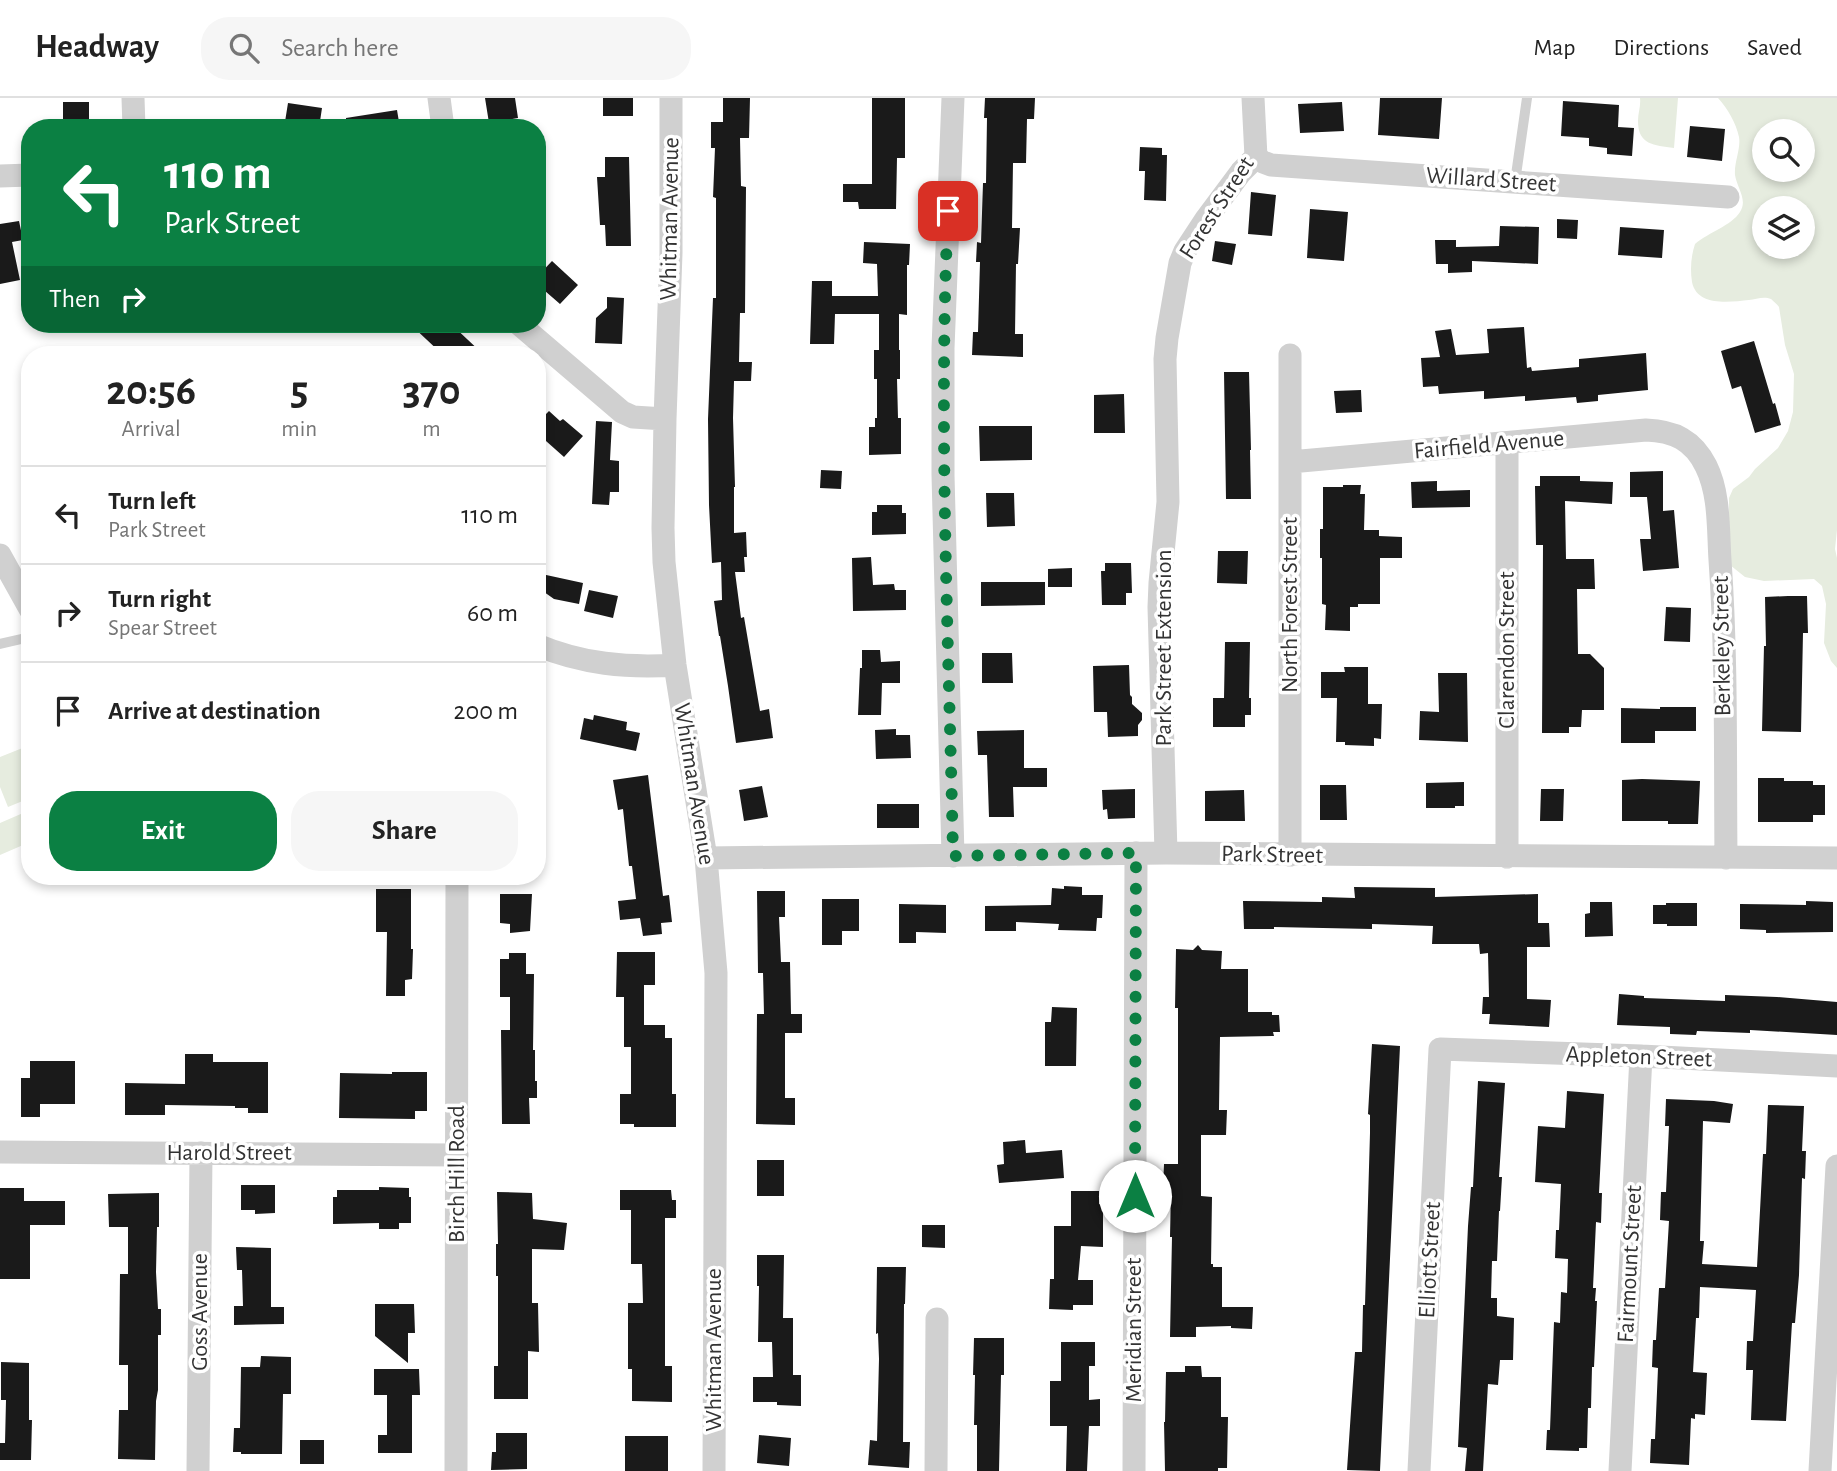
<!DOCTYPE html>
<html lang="en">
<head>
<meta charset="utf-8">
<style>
  :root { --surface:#fff; --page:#f6f6f6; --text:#222; --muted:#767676; --line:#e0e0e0; --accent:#0b8043 }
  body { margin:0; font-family:"Alegreya Sans",sans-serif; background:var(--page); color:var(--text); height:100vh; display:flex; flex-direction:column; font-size:26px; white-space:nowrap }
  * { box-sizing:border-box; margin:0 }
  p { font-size:23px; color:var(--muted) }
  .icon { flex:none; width:38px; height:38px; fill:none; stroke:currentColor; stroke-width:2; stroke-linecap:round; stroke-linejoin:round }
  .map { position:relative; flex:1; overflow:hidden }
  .sheet { position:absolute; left:21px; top:248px; width:525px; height:539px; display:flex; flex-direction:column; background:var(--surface); border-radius:28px; box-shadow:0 4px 10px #0003 }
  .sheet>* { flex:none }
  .top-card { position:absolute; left:21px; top:21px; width:525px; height:214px; border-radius:28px; box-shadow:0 4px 10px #0003; background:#0b8043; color:#fff; overflow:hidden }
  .tools { position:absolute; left:1752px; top:21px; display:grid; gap:14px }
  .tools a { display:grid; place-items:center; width:63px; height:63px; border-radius:50%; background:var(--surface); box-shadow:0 4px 10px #0003; font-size:35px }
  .pin { position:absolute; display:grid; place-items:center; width:60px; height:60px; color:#fff; margin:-30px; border-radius:14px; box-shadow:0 4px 10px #0006 }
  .me { position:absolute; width:77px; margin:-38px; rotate:0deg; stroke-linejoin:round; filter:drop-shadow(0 0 5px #0008) }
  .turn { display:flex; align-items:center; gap:24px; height:147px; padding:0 28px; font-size:32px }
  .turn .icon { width:91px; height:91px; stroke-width:2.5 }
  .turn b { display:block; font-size:49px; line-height:60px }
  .then { display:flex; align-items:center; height:66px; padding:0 28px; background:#0003; gap:14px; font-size:26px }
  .eta { display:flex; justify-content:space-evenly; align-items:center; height:119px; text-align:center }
  .eta b { font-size:42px; font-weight:700; line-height:49px }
  .button { display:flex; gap:14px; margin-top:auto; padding:14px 28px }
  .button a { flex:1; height:80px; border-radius:28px; background:var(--accent); color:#fff; font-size:28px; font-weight:700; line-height:80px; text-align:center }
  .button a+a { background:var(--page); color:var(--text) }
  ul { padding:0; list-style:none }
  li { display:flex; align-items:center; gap:21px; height:98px; padding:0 28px; border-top:2px solid var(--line) }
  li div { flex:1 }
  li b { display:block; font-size:26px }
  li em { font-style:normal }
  header { display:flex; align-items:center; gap:42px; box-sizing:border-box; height:98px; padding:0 35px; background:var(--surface); border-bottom:2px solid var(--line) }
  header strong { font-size:33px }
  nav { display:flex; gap:38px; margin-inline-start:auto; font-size:24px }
  .search { width:490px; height:63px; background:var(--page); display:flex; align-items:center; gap:18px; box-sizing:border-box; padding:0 24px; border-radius:28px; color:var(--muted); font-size:26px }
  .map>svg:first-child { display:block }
  .green { fill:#e6ecdf; fill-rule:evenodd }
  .building { fill:#1a1a1a }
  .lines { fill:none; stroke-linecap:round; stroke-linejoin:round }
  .service { stroke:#d0d0d0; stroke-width:10 }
  .minor { stroke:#d0d0d0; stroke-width:23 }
  .route { stroke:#0b8043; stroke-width:12; stroke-dasharray:0 21.6 }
  .labels { text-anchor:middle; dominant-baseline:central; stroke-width:7; stroke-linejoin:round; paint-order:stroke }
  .street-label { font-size:24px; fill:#333; stroke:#fff }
</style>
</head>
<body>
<header>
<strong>Headway</strong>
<div class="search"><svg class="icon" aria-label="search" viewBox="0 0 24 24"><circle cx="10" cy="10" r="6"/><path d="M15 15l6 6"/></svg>Search here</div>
<nav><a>Map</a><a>Directions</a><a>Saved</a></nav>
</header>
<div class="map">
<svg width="1837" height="1373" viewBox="0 0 1837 1373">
  <rect width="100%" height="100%" fill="#fff"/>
  <path class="green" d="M1640,0H1678L1674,50C1654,47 1638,47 1638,23C1638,15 1641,8 1640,0Z
    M1718,0H1837V432L1835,451L1837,460V570L1831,563L1824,545L1826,506L1822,488L1814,481L1764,483L1745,479L1730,467L1729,457V400L1733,391L1749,379L1755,371L1778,350L1788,333L1793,314L1794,276L1785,247L1779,209C1779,208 1772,202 1771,201C1764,198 1756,201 1749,202C1730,204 1697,209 1692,184C1690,171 1691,158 1695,146C1709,134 1731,128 1740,114C1748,102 1737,90 1735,77C1734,64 1741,51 1739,39C1736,25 1728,11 1718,0ZM1764,33H1802V72H1764ZM1764,110H1802V149H1764Z
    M30,647V700L8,709L0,689V659Z
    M30,712V744L0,757V725Z"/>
  <path class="building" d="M485,0H515L518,20L489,25Z
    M603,0H633V18H603Z
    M723,0H750L749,40H740L741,88L746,89L745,215H740L739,264H752L751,283H734L733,320L735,389H734V435L746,434L747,459H744L745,474H735L741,520L744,519L760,613L769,611L773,640L736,645L728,588L720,538H719L714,503L722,502L721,464L712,465L709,407L708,321L713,200H716V100L713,99L715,50H711V24H723Z
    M872,0H905V60H897L896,111H859L858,104H843V86H872Z
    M985,0H1035L1034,21H1027L1026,65H1013L1012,130H1020L1018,166H1016L1015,236H1023V259L972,257L973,234H978L980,164H976L977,144L981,145L983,85H986L987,20H984Z
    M1380,0H1442L1439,41L1378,37Z
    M1563,3L1619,7L1618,29L1634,30L1632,58L1607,56V50L1589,48V40L1561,38Z
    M63,4H89V30H63Z
    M1342,4L1344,33L1300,35L1298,6Z
    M288,5L322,10L319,30H284Z
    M397,12L400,30H346V20Z
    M1690,28L1725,31L1722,63L1687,59Z
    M1140,49L1162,50V57H1167L1166,103L1144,102L1145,73H1139Z
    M605,59H629L631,148H606L605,127H600L597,79H605Z
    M1251,94L1276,97L1272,138L1248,136Z
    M1310,111L1348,114L1344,163L1307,160Z
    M1557,121L1578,122L1577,141L1557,140Z
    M19,123L23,142L12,144L20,182L0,186V126Z
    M1500,128L1539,129L1538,166L1472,163V174L1448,175V166H1436L1435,142H1456V149L1499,148Z
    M1620,129L1664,132L1662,160L1618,157Z
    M1215,143L1236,146L1232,167L1212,163Z
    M864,144L910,146L909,167H907V217L899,216V252H900V281H897L898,320H901V356L869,357V329H875V320H877V281H874V252H879V216H835L834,246H810L812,183H832V198H878L877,166L863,165Z
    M552,163L578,187L560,206L537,186V179Z
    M607,199L624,200L622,246L595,245L596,220L607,210Z
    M410,226H451L484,257H443Z
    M1524,229L1527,270L1531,269L1532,273L1579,269V261L1646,255L1648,292L1598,297V303L1577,305L1576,299L1525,303V298L1484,301V293L1439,296L1438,288L1423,289L1421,260L1440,259L1435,233L1451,231L1456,257L1489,255L1487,231Z
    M1754,243L1773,306L1775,305L1781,327L1755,335L1741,288L1732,291L1721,253Z
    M1224,274H1249L1251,352H1250L1251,401H1226Z
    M1361,292L1362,314L1336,315L1334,293Z
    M1124,296L1125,335H1094V297Z
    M549,313L560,323L563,321L583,338L564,359L537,335V325Z
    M596,323L612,324L610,362L619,363V394H610L609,407L592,406Z
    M979,328H1032V362L980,363Z
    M821,372L842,373L841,391L820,390Z
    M1663,373V413L1674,412L1679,470L1643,473L1640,441H1651L1647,399H1630V374Z
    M1540,378H1580V383L1613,384L1612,406L1565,403L1566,461H1594L1595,491H1577L1578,556H1590L1604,570V612H1582L1581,629H1569V635H1542L1543,447H1536L1535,388H1540Z
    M1437,383V393L1470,392V409L1412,410L1411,384Z
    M1343,387H1361L1360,396H1365L1364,432H1379V438L1402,439V460H1380V506H1358V509H1350V533L1325,532L1326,507L1322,506V460H1320V431H1323V389H1343Z
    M986,395H1014L1015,428L987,429Z
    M877,407H902V415H906V436L872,437V414H877Z
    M1218,453H1248L1247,486L1217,485Z
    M871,459L873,487L894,486L895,492H906V512L853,513L852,460Z
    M1105,465H1131L1132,495H1126V507H1102L1101,473H1105Z
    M1072,470V489H1048V471Z
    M537,475L583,485L579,506L554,501L537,489Z
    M981,484H1045V507L981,508Z
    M589,492L618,498L613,520L584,513Z
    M1788,498H1807L1808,535H1803L1801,634L1762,633L1764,548H1766L1765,499Z
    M1666,509L1691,510L1690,544L1664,543Z
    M1225,544H1250L1249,600H1251V617H1245V629H1213V600H1224Z
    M862,552H880L881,564L900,563V585H882L881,617H858L860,570H862Z
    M982,555H1012L1013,585H982Z
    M1129,567L1130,597L1132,599V606L1142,615V622L1138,627V638L1108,639L1107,614H1094L1093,568Z
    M1344,569H1368V606H1382L1381,641L1374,640V648L1345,647V644H1336L1337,600H1321V574H1345Z
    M1438,575H1467L1468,644L1419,642L1420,613L1439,614Z
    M1660,609H1696V633H1655V645H1621V610L1660,611Z
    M594,617L627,624L626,632L640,635L636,653L580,641L584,620L593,622Z
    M896,631V637H910L911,660L876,661L875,632Z
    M1024,632V670H1047V689H1013L1014,719H989L987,657H978L977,633Z
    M648,677L663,798L669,797L672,824L661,825L662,836L643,838L640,820L620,822L618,803L636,801L632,768H629L623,711L618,712L613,682Z
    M1758,680H1784V683H1813V687H1825V717H1813V724H1758Z
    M1642,681L1700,683L1698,726H1668V723H1622V682Z
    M1464,684V708H1455V710H1426V685Z
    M1320,687H1346L1347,722H1320Z
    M762,688L768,719L744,723L739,692Z
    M1135,691V720L1108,721L1107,711L1103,712L1102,692Z
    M1541,691H1564L1563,723H1540Z
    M1244,692L1245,723H1205V693Z
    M877,706H919V730H877Z
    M1064,788L1082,789V797H1103L1102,820H1097L1096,833L1058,832L1059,826L1016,824V833H985V808L1051,807L1052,790L1064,791Z
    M1354,789L1435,790V799L1538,796V825H1549L1550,849H1527V901L1551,902L1549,929L1489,926L1490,916H1482L1483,899H1489L1488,855L1480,856L1479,846H1432L1433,828L1372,826V831L1274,829V831H1244L1243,803L1322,804V799L1355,800Z
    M376,791H411V851H413L412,881L405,882V898H386L387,834H376Z
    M757,793H785V819H779L781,864H790L791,916H802V935H785V1000H795V1027L756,1026L757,916H764L763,875H758Z
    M500,796H532L530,833L510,835V826L500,825Z
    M822,801H859V833H842V847H822Z
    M1806,803L1833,804V834L1766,835V832L1740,831V806L1806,807Z
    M1590,804H1612L1613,838L1585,839V816L1590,815Z
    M1666,805H1697V828H1667V826H1653V807H1666Z
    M899,806L946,807V835L916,834V845H899Z
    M1198,847L1202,852L1222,853L1221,871H1248V914H1272V917H1279L1280,934H1273L1274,938L1220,939L1219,1012H1227L1226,1037H1201V1098L1212,1099L1211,1166H1213V1169H1222V1209H1253L1252,1231L1231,1230V1228L1196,1229V1239H1170L1172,1139H1170L1171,1091H1163L1164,1066H1178V910H1175L1176,851L1193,852Z
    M617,854H655V887H644V927H665V940H672V996H676V1029H634V1026H620V996H631V949H624V899H616Z
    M509,855H526V876H534L533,952H535V983H537V1000H529L530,1026H502L501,932H510V899H500V861H509Z
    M1619,896L1644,898V900L1725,903V897L1777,899L1837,904V937L1750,932V935L1697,933L1696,937L1670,936V929L1617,927Z
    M1052,909L1077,910L1076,968H1045V924H1051Z
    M1372,946L1400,948L1380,1373L1347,1372L1355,1254H1362L1363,1207H1365L1370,1035V1017L1368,1016Z
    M185,956H213V964H268V1015H248V1010H235V1008L165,1007V1017H125V985L185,986Z
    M30,963H75V1006H40V1019H21V980H30Z
    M392,974H427V1013H415V1021L339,1020L340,975L392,976Z
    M1478,983L1505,985L1499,1079H1502L1500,1113H1499L1497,1163H1492L1491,1200H1497V1218L1514,1220L1513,1262H1500L1498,1287L1488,1286L1483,1373H1465L1467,1350L1458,1349L1468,1128L1471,1089H1473Z
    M1567,993L1604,996L1599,1095H1602L1601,1125L1596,1124L1593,1190H1596L1595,1203H1597L1594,1269H1592L1591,1310H1588L1587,1350H1579V1353L1546,1352L1547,1332H1550L1554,1224L1560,1225L1561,1194L1567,1195L1568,1161L1555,1160L1556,1132H1559L1561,1086L1535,1084L1538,1028L1565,1030Z
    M1666,1001L1714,1003L1733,1006L1730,1025L1703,1023L1700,1143H1704L1702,1166L1757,1169L1763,1056H1766L1768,1007L1804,1008L1802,1053H1806L1805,1081L1802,1080L1799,1177L1795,1225H1792L1786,1323L1751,1322L1753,1272H1746L1747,1243H1753L1756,1192L1700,1189L1699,1220H1696L1693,1274L1707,1275L1705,1317L1695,1316V1321L1691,1320L1689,1367L1650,1365L1651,1341H1655L1658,1270L1652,1269L1653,1242H1656L1659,1190H1665L1669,1123L1660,1122L1661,1094H1666L1669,1028H1665Z
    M1025,1042L1026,1055L1062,1052L1064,1080L999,1085L997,1067L1004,1066L1003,1044Z
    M757,1062H784V1098H757Z
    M241,1087H275V1115L255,1116V1112H241Z
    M379,1089L409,1090V1099H411V1125H399V1131H379V1125L333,1126V1099H337V1092H379Z
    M0,1090H24V1103H65V1127H30V1181H0Z
    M620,1092H671L672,1102H676V1120H665V1268H672V1304L632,1303V1271H628V1205H643L642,1166H631V1112H620Z
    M1071,1093H1099V1106H1103V1149L1081,1148L1078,1182H1093V1207H1073V1212L1049,1211L1050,1181H1054V1128H1071Z
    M497,1094L532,1095L533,1121L567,1125L564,1152L532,1151V1205H538L539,1254L528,1253V1301H494V1268H498V1178H496V1146H498Z
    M159,1095V1129H157L156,1174L158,1211H161V1237H158V1292L156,1303L155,1362L118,1361L119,1312H128V1267H119L120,1176H128V1129H109L108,1096Z
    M922,1127H945V1150L922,1149Z
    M236,1149L271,1150V1209H284V1226L234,1227V1208H243L242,1172H237Z
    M757,1157H784L783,1220H793V1277H801V1308L777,1307V1304H753V1279H773L772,1244H758L759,1188H757Z
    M877,1169H906L905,1206H904L903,1344H910L909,1370L868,1367L870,1342L877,1343L879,1261L878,1235L876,1236Z
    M375,1206H414L415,1235H408V1265L375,1238Z
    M974,1240H1004V1277H1001L999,1373H977V1327H974L975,1277H973Z
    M1061,1244H1095V1268H1089V1302L1100,1301V1328H1089L1087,1373H1066L1067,1328H1050V1283H1061Z
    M261,1258L291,1259V1296H283L282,1356H241V1354H233L234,1330H240L241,1269H260Z
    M1,1264L29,1265V1322H32L31,1362H0V1345H5L6,1302H1Z
    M1185,1268H1201L1202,1279H1221V1319H1228L1227,1370H1218V1373H1165L1164,1324H1165L1166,1274H1185Z
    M374,1271H419L420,1297H412V1355H378V1337H387V1297H374Z
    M496,1335H527V1371L491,1372L492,1354H496Z
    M759,1337L791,1340L789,1368L757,1365Z
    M625,1338H668V1373H625Z
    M300,1342H324V1366H300Z"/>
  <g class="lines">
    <path class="service" d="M1515,84L1527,0
      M0,546L30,539"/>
    <path class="minor" d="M133,0L134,30
      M439,0L443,30
      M671,0V155L665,321L663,430L664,464L675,567L706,760L716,875L714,1373
      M953,0L943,250V377L953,758
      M1253,0L1256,59
      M1256,59L1263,64L1271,67L1728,99
      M0,78L30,77
      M519,226L622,314L633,319L665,321
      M1290,257V757
      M1290,364L1646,332C1674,333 1693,342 1706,368C1720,396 1718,432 1720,462C1727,561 1725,661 1726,760
      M0,457L30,511
      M537,547C582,566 627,570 675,567
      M1166,755L1159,509L1160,485L1168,404L1165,261L1167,240L1180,165L1185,153L1206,121L1241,74L1256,59
      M1507,759V345
      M706,760L1166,755L1837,760
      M0,1054L457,1057
      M198,1373L201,1055
      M456,1373L457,779
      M936,1373L937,1221
      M1134,1373L1136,755
      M1419,1373L1440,951L1641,958L1837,968
      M1620,1373L1641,958
      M1820,1373L1837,1068"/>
  </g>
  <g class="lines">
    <path class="route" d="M948,113C938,328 949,543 953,758L1136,755L1135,1098"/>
  </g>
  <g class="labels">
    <g class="street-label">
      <text transform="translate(1491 82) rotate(4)">Willard Street</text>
      <text transform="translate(1217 110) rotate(-57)">Forest Street</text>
      <text transform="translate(670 121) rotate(-89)">Whitman Avenue</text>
      <text transform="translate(1489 347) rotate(-5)">Fairfield Avenue</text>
      <text transform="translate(1290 507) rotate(-90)">North Forest Street</text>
      <text transform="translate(1722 548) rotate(-91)">Berkeley Street</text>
      <text transform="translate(1164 550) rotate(-90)">Park Street Extension</text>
      <text transform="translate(1507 552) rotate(-90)">Clarendon Street</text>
      <text transform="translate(694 686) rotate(81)">Whitman Avenue</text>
      <text transform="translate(1272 757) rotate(1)">Park Street</text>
      <text transform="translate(1639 959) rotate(2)">Appleton Street</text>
      <text x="229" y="1055">Harold Street</text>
      <text transform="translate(457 1076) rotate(-90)">Birch Hill Road</text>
      <text transform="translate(1430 1162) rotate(-87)">Elliott Street</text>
      <text transform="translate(1630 1166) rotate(-87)">Fairmount Street</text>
      <text transform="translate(200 1214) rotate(-90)">Goss Avenue</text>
      <text transform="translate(1134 1232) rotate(-90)">Meridian Street</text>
      <text transform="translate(714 1252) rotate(-90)">Whitman Avenue</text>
    </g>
  </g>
</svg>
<div class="tools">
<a><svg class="icon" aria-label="search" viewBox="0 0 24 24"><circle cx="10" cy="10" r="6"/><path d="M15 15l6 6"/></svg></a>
<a><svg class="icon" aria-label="layers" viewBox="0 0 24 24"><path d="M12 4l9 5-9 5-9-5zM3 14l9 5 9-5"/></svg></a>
</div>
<div class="pin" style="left:948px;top:113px;background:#d93025"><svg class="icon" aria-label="arrive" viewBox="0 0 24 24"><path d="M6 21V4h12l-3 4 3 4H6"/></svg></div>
<svg class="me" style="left:1135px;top:1098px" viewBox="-20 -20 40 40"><circle r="19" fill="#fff"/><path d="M0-13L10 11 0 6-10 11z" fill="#0b8043"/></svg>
<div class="top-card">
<div class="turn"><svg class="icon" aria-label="left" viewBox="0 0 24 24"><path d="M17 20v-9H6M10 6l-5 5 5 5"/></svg><div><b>110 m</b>Park Street</div></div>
<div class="then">Then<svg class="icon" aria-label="right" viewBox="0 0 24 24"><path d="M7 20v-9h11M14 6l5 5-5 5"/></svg></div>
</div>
<section class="sheet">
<div class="eta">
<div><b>20:56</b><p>Arrival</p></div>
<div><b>5</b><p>min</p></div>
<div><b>370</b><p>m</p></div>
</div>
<ul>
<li><svg class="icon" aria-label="left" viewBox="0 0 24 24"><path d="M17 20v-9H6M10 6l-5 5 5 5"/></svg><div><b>Turn left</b><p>Park Street</p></div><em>110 m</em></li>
<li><svg class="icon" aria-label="right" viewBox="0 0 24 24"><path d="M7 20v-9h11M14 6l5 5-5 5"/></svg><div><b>Turn right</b><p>Spear Street</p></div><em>60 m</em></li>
<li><svg class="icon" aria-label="arrive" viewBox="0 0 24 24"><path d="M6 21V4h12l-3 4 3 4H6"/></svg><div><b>Arrive at destination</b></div><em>200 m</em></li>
</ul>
<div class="button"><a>Exit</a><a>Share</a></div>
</section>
</div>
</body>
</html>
